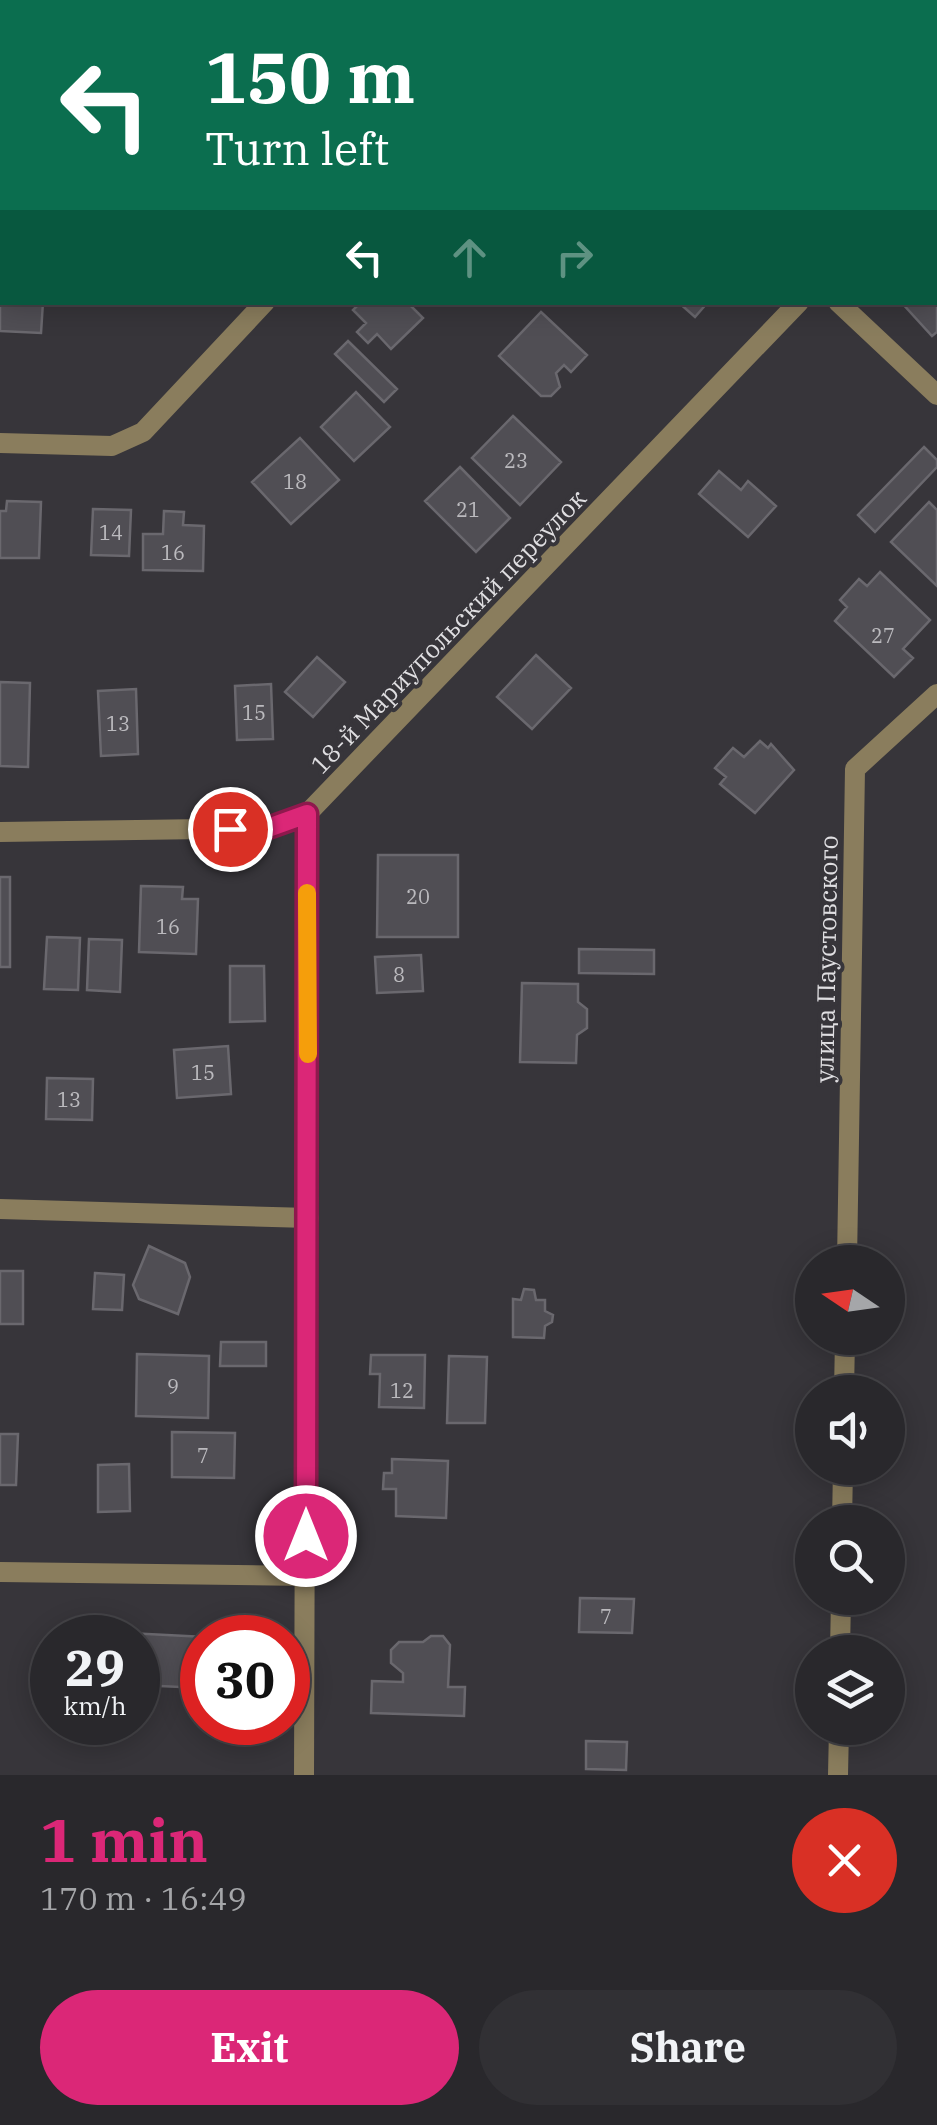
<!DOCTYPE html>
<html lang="en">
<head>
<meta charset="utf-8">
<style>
  :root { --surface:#29282c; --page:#313034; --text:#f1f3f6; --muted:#a5a6a9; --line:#454448; --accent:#db2777 }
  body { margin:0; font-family:"IBM Plex Serif",serif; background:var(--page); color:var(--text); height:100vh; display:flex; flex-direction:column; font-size:38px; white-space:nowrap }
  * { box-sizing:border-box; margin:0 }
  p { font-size:32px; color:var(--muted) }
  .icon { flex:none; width:55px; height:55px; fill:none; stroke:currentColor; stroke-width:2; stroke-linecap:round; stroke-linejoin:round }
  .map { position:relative; height:1775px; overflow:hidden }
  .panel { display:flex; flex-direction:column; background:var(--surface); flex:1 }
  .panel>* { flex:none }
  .top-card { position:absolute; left:0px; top:0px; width:938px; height:305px; box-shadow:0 5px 25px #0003,0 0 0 2px var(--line); background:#0b6e4f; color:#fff; overflow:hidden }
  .needle { width:65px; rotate:283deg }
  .buttons { position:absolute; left:795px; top:1245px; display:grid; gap:20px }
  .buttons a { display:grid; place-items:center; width:110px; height:110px; border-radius:50%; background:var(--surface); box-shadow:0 5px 25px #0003,0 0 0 2px var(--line); font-size:50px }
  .speed { position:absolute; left:30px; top:1615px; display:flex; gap:20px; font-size:50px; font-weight:700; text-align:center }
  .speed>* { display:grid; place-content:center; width:130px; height:130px; border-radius:50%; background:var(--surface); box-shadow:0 5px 25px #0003,0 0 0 2px var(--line); line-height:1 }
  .speed small { font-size:25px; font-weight:400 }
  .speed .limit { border:15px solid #d22; background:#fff; color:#111 }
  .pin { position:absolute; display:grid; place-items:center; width:85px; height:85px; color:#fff; margin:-42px; border:5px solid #fff; border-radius:50%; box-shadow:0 2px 10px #0007 }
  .me { position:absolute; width:110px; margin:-55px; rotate:0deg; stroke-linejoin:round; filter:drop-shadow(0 0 8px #0008) }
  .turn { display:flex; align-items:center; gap:35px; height:210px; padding:0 40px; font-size:45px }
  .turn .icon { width:130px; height:130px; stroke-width:2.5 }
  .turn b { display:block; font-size:70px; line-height:85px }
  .lanes { display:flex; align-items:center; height:95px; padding:0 40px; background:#0003; justify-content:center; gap:50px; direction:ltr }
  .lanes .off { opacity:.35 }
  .round { display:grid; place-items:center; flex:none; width:105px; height:105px; border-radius:52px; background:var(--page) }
  .summary { display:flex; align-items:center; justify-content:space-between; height:170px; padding:0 40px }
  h1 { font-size:60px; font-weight:700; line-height:75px; color:var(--accent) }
  .cta { display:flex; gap:20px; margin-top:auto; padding:20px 40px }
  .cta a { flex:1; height:115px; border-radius:60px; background:var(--accent); color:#fff; font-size:40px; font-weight:700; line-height:115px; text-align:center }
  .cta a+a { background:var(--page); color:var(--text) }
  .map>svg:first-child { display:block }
  .building { fill:#504e54; stroke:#6a686e; stroke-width:2.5 }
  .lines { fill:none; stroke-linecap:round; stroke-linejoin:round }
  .minor { stroke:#8a7d5d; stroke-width:20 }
  .route-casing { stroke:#8e194d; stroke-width:25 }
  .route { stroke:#db2777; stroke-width:18 }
  .slow { stroke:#f59e0b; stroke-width:18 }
  .labels { text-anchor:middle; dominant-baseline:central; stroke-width:8; stroke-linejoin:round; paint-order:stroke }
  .number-label { font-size:20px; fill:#bbbabe }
  .street-label { font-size:25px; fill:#dfdee1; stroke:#37353a }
</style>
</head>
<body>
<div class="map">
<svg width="937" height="1775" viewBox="0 0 937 1775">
  <rect width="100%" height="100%" fill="#37353a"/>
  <path class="building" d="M651,0H734L732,2Z
    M937,237V332L932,336L901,302H935Z
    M0,266L2,302H43L41,333L0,331Z
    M361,302H407L423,318L391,349L377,334L368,343L357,332L366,323L353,310Z
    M678,302H708L695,317Z
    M541,312L587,355L571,372L564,365L556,373L560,387L551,396H541L499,356Z
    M348,341L397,389L384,402L335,354Z
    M356,392L390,427L354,461L321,427Z
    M513,416L561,462L520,505L472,458Z
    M300,438L339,480L291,524L252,482Z
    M924,447L937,460V467L875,532L858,515Z
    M460,467L510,518L476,552L425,501Z
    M719,471L741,490L748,481L776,506L748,537L699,494Z
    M7,501L41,502L39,558H0V511H6Z
    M929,502L937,510V586L891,542Z
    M93,509L131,510L129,556L91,555Z
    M164,511L184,512L183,525L204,526L203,571L143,570V534H163Z
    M880,572L930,620L903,649L913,658L894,677L835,621L847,607L840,600L859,579L867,586Z
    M536,655L571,688L532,729L497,697Z
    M317,657L345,682L313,717L285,692Z
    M0,682L30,683L28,767L0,766Z
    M271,684L273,739L237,740L235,686Z
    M136,689L138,754L101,756L98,691Z
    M760,741L768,748L771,744L794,770L755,813L720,784L726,777L715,768L733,748L744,757Z
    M378,855H458V937H377Z
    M0,877H10V967H0Z
    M141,886L183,887L182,899H198L196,954L139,952Z
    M47,937L80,938L78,990L44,989Z
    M89,939L122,940L120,992L87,990Z
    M579,949L654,950V974L579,973Z
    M421,955L423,991L377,993L375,957Z
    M230,966H264L265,1021L230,1022Z
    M522,983L578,984V1002L587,1009V1028L577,1035L576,1063L520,1062Z
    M228,1046L231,1094L177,1098L174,1050Z
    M47,1078L93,1079L92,1120L46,1119Z
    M149,1246L185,1263L190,1277L178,1314L139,1299L133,1285Z
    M0,1271H23V1324H0Z
    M95,1273L124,1275L122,1310L93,1309Z
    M524,1289L534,1290L536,1300H545V1311L553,1315L552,1322L545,1326L544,1338L513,1337V1299L521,1300Z
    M221,1342H266V1366H220Z
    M137,1354L209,1356L208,1418L136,1416Z
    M371,1355H425L424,1408L379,1407L380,1374H370Z
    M449,1356L487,1357L485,1423H447Z
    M172,1432L235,1433L234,1478L172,1477Z
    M0,1434H18L16,1485H0Z
    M392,1459L448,1461L446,1518L396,1516V1489H383L384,1473H392Z
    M129,1464L130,1511L98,1512V1465Z
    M580,1598L634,1599L632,1633L579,1632Z
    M128,1633L225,1638H202V1688L138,1685V1638H128Z
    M431,1636H443L450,1645L448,1687H465L464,1716L371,1713L372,1681L403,1682V1673L391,1663V1650L399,1642H423Z
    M35,1673H52V1704L34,1703Z
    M586,1741L627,1742L626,1770L586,1769Z"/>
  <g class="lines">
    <path class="minor" d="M494,0L496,2
      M41,2L43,0
      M549,2L551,0
      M0,45L2,43
      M935,151L937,149
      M838,302L937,395
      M0,443L112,446L143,432L265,302
      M0,832L268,828L307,814L799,302
      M0,1209L309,1218
      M847,1262L855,769L937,694
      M844,1392L845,1338
      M842,1522L843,1468
      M0,1572L306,1576
      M840,1652L841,1598
      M304,1775L307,814
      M838,1775L839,1728"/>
  </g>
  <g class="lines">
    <defs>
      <path id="route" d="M230,829L268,828L307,814L306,1536"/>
    </defs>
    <use href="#route" class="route-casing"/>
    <use href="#route" class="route"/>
    <path class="slow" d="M307,893L308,1054"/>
  </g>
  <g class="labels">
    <g class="number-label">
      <text x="516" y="460">23</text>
      <text x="295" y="481">18</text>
      <text x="468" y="509">21</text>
      <text x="111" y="532">14</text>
      <text x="173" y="552">16</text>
      <text x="883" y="635">27</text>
      <text x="254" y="712">15</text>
      <text x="118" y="723">13</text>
      <text x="418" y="896">20</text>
      <text x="168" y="926">16</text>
      <text x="399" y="974">8</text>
      <text x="203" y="1072">15</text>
      <text x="69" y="1099">13</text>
      <text x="173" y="1386">9</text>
      <text x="402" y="1390">12</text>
      <text x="203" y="1455">7</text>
      <text x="606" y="1616">7</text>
    </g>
    <g class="street-label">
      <text transform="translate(448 631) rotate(-46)">18-й Мариупольский переулок</text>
      <text transform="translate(826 959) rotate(-89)">улица Паустовского</text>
    </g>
  </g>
</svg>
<div class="buttons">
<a><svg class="needle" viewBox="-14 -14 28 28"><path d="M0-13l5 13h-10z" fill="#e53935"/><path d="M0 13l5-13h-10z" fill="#a5a6a9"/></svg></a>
<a><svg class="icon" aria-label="sound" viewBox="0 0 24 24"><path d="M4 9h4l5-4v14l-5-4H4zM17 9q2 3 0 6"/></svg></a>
<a><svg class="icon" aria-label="search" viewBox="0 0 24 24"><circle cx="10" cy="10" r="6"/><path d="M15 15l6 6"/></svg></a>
<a><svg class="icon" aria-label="layers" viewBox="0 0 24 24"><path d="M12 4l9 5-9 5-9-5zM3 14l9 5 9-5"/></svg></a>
</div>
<div class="speed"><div>29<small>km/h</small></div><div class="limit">30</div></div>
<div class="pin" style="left:230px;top:829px;background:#d93025"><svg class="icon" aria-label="arrive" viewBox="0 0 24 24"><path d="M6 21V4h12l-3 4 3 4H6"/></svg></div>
<svg class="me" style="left:306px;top:1536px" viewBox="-20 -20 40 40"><circle r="17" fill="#db2777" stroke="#fff" stroke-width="3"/><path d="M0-11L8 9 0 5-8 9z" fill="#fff"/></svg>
<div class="top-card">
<div class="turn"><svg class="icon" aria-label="left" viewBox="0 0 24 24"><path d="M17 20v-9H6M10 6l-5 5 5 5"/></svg><div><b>150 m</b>Turn left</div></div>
<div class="lanes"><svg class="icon" aria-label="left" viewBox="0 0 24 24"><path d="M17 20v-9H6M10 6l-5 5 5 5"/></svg><svg class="icon off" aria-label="ahead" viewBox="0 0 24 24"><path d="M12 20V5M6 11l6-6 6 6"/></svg><svg class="icon off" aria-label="right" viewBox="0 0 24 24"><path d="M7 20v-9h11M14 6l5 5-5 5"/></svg></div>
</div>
</div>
<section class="panel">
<div class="summary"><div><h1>1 min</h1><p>170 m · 16:49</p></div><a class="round" style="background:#d93025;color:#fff"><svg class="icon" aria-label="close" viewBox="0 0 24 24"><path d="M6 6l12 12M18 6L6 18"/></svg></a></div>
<div class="cta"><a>Exit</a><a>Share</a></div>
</section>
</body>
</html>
